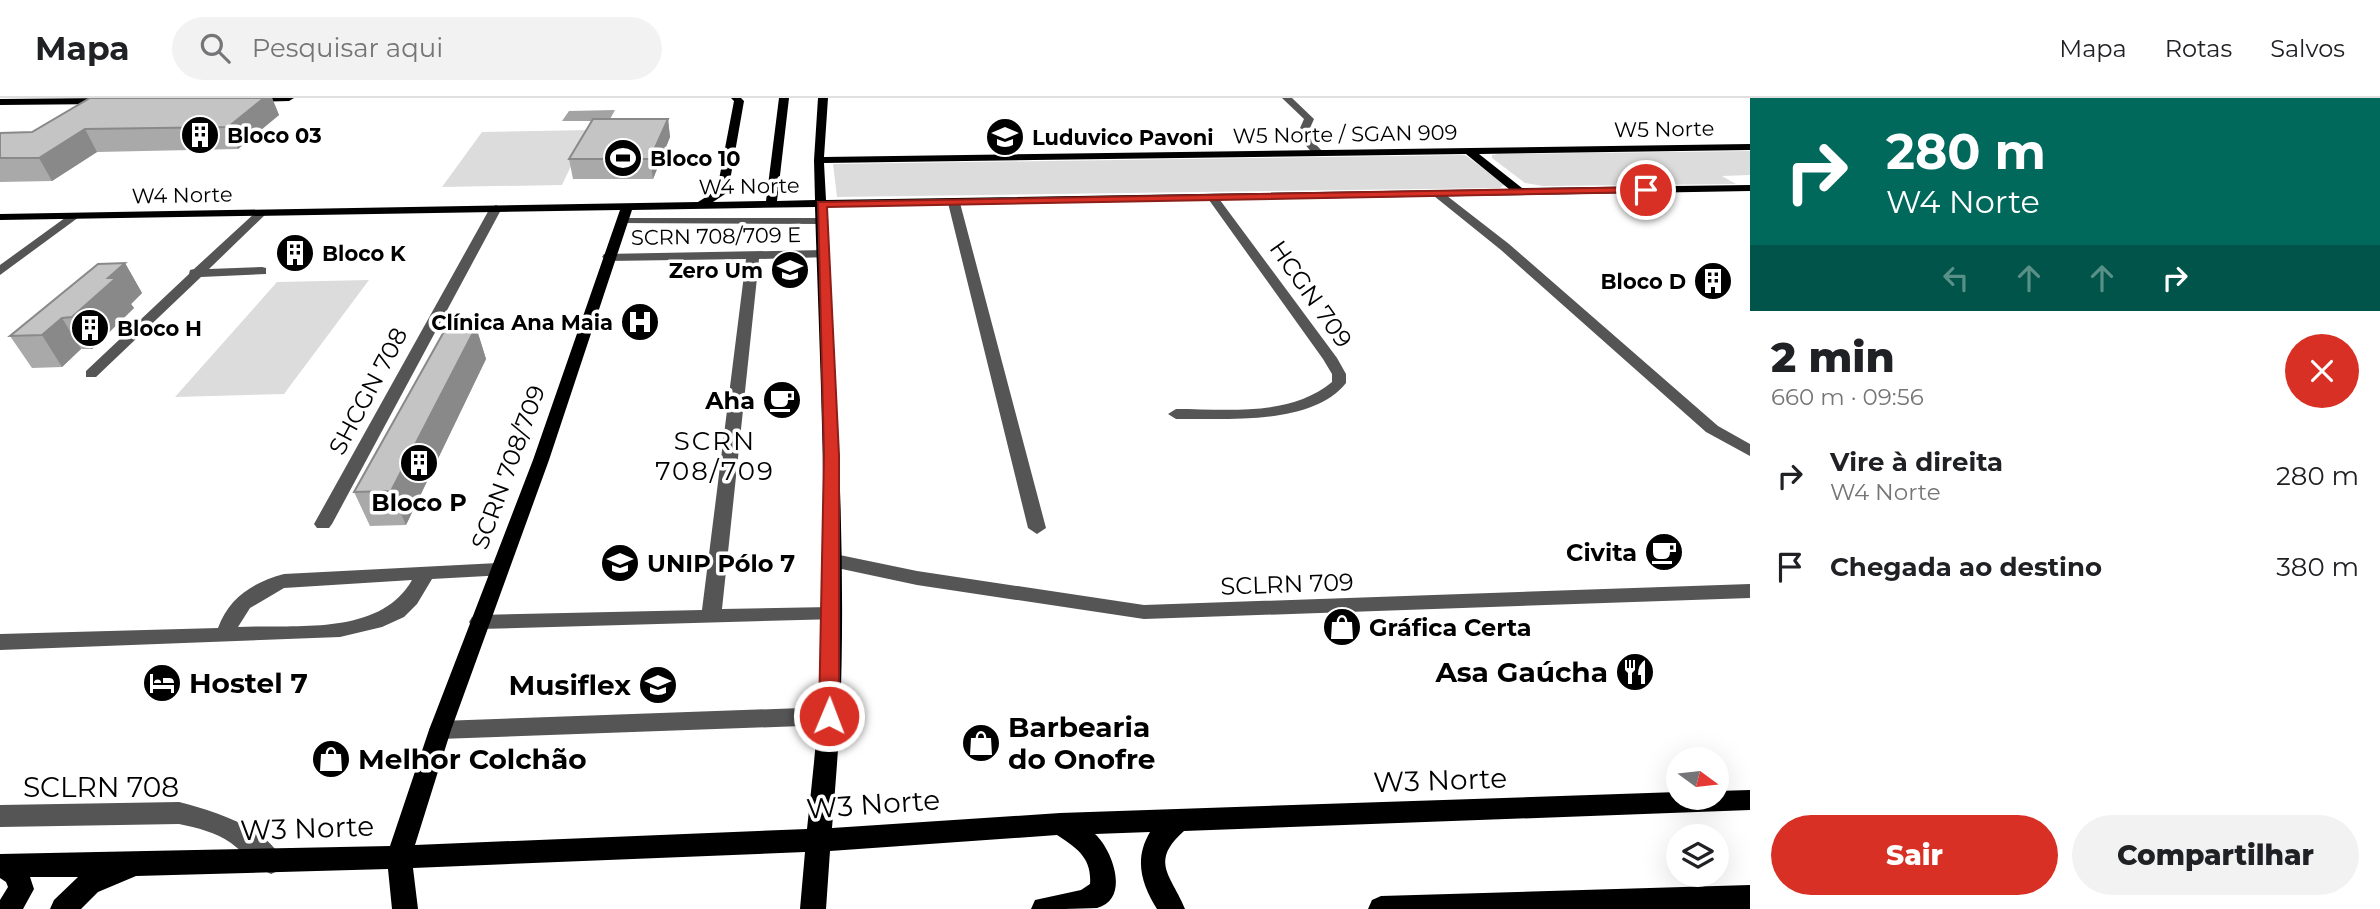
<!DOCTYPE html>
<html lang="pt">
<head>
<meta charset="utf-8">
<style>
  :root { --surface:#fff; --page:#f2f2f2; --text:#202124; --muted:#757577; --line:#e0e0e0; --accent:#d93025 }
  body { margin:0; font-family:Montserrat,sans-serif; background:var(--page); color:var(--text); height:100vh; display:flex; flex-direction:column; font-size:26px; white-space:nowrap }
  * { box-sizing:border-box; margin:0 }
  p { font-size:23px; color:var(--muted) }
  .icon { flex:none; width:38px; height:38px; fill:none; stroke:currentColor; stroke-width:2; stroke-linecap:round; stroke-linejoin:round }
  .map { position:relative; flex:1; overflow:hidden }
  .drawer { display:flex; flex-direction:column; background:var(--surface); width:630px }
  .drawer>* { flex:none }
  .hud { background:#00695c; color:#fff; overflow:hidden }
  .needle { width:46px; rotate:105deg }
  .tools { position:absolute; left:1666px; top:649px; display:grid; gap:14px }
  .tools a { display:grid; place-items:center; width:63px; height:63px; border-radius:50%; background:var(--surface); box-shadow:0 7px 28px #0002; font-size:35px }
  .pin { position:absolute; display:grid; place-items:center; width:60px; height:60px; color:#fff; margin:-30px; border:4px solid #fff; border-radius:50%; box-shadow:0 2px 7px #0007 }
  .me { position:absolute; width:77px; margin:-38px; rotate:1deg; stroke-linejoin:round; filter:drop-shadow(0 0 5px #0008) }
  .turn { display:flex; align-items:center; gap:24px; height:147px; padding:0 21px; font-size:32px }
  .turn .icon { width:91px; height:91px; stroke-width:2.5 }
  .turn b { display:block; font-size:49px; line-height:60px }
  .lanes { display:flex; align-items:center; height:66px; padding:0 21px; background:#0003; justify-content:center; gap:35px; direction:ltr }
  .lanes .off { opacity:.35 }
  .round { display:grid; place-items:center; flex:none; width:74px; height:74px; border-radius:37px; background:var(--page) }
  .headline { display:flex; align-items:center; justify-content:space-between; height:119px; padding:0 21px }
  h1 { font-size:42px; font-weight:800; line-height:52px }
  .primary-button { display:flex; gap:14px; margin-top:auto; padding:14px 21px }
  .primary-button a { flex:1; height:80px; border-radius:42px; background:var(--accent); color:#fff; font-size:28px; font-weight:800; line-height:80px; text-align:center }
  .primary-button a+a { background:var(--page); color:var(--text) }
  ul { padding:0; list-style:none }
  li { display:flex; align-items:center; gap:21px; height:91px; padding:0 21px }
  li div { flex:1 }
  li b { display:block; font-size:26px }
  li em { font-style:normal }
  header { display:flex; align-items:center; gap:42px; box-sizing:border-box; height:98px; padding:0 35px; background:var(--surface); border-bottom:2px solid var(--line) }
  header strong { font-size:33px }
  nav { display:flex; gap:38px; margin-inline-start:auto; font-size:24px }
  .search { width:490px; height:63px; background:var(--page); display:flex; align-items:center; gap:18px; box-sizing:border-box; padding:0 24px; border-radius:38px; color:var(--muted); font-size:26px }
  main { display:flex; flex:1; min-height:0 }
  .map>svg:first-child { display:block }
  .green { fill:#dcdcdc }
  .water { fill:#a3a3a3 }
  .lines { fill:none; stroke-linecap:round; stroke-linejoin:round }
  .minor { fill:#555; fill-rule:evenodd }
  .major { fill:#000; fill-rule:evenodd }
  .wall { fill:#a9a9a9 }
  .shaded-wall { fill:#898989 }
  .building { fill:#c4c4c4; stroke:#898989; stroke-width:2 }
  .route { fill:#d93025; stroke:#8d1f18; stroke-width:2 }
  .labels { text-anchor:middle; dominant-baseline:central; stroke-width:7; stroke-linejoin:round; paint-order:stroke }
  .far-street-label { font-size:21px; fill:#000; stroke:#fff }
  .far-poi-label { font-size:21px; font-weight:bold; fill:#000; stroke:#fff; text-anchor:start }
  .street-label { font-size:24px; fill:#000; stroke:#fff }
  .poi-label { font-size:24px; font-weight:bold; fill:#000; stroke:#fff; text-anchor:end }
  .neighbourhood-label { font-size:26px; letter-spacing:2px; fill:#000; stroke:#fff }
  .near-poi-label { font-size:28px; font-weight:bold; fill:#000; stroke:#fff; text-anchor:start }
  .near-street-label { font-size:28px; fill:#000; stroke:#fff }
</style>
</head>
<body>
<header>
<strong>Mapa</strong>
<div class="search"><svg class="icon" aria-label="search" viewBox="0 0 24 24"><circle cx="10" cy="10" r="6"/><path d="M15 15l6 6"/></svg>Pesquisar aqui</div>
<nav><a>Mapa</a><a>Rotas</a><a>Salvos</a></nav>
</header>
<main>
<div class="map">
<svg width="1750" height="811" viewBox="0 0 1750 811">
  <rect width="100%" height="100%" fill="#fff"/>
  <path class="green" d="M588,32L562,87L442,89L482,34Z
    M1750,53V77L1722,78L1736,86L1543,88L1525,85L1492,60V57L1499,56Z
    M1465,57L1505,86L1500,90L837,99L833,66Z
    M369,182L284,296L175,299L277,184Z"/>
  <path class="water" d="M615,12L609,23H562L569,13Z"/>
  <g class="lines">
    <path class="minor" d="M1282,0H1292L1314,21L1307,37L1322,53V57H1314L1297,37L1304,21Z
      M1434,94H1442L1509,146L1718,328L1750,346V358L1706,334L1501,152L1434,98Z
      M1209,98H1217L1337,260L1346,276V285C1312,328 1226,320 1176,321L1168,316L1176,311C1227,311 1290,319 1332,284V276L1323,261L1209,102Z
      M954,102L960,105L1046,430L1037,436L1028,430L948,105Z
      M496,107L502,110L332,426L329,430H317L314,426L490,110Z
      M257,113L267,115L209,171L262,169L266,170V176L201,179L96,279H86V273L189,176L190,172L194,171Z
      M69,117L79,119L0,177V167Z
      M622,120H823L829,123L823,126L618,125V121Z
      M825,152L829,153V159L759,161L722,511L831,509L838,511L841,516L838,521L479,531L472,529L469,524L472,519L479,517L702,512L746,161L608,163L602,159L604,156Z
      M830,455L917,473L1144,507L1750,486V500L1144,521L917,487L823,467L821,462L823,457Z
      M498,465L505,467L507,472L505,477L432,481L417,506L404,519L382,529L340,539L0,552V536L218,530C229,499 254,484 284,476ZM412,482C380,539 294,526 238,529L250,510L284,490Z
      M829,609L837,612L840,618L837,624L829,627L440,641L432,639L429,632L432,625L440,623Z
      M179,704C213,713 268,729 283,764L280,772L271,776C255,769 245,755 231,745C216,734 197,730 179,726L0,729V707Z"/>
    <path class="major" d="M247,0H294L289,3L251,4Z
      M731,0H741L744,3L728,94L713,104L766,103L779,0H789L777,103L815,102L814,62L818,0H828L824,59L1750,46V52L1479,56L1522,90L1750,87V93L827,109C835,278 847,449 840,619C838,656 835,693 832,730L1060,715L1678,694V700H1717V693L1750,692V712L1184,733C1149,764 1171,777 1185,811H1157C1141,785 1134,761 1150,734L1095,736C1112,751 1131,801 1097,810C1078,811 1051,811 1031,811L1035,802L1081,792L1090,786C1092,760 1077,750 1057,737L830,753L826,811H800L805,754L413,770L418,811H392L388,771L136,778L98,794L81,811H50L54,802L78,779H30L34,791L23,811H0V802L8,789L6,784L0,780V756L390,748L429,632L533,362L620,112L0,122V116L698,104L717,92L734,3ZM1466,56L1509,91L826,102L824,65ZM815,109C820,279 830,450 818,620C815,657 811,694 807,731L415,747L451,632L549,362L632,112Z
      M0,1L107,0L112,3L107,6L0,7Z
      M1750,787V811H1368L1372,802L1381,798Z"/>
  </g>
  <path class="wall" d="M90,0H272L279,17L238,51L97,54L52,83L0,84V35L32,34Z
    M668,21L670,39L653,81H573L569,61Z
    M125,165L142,195L131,206L134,210L92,251H81L62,269L32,270L10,238Z
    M476,229L486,261L406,427L370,428L354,394Z"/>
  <path class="shaded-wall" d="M264,0H272L279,17L238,51L228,29Z
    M668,21L670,39L653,81L650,61Z
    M85,31L97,54L52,83L39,60Z
    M125,165L142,195L131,206L134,210L92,251L72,219L108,180Z
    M62,220L81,251L62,269L42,237Z
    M476,229L486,261L406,427L391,393Z"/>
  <path class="building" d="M90,0H264L228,29L85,31L39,60H0V35L32,34Z
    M593,21H668L650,61H569Z
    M125,165L108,180H116L72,219L62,220L42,237L10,238L98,166Z
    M476,229L391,393L354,394L446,230Z"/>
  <path class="route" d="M1646,89L1650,94L827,109L839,357V618L836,623H822L819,618L824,357L818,104Z"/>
  <defs>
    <symbol id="building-disc" viewBox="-11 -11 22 22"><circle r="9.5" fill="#000" stroke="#fff"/><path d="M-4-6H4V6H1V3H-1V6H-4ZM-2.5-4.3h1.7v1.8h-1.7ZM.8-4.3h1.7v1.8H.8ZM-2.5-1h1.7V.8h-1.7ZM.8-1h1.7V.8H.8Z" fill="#fff"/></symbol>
    <symbol id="school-disc" viewBox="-11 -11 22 22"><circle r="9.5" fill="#000" stroke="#fff"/><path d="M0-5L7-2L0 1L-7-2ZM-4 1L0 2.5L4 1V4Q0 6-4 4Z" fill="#fff"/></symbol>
    <symbol id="stadium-disc" viewBox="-11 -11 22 22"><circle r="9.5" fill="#000" stroke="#fff"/><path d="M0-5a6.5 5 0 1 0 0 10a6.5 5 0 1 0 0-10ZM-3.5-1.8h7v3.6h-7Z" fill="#fff"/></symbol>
    <symbol id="university-disc" viewBox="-11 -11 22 22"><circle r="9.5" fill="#000" stroke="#fff"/><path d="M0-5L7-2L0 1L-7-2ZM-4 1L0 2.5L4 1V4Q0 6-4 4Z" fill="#fff"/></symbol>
    <symbol id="hospital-disc" viewBox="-11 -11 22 22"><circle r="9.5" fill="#000" stroke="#fff"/><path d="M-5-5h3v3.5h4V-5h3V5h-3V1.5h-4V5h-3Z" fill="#fff"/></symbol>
    <symbol id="cafe-disc" viewBox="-11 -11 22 22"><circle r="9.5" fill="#000" stroke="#fff"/><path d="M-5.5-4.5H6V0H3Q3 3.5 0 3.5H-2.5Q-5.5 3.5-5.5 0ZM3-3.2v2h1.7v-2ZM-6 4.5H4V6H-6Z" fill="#fff"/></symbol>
    <symbol id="shop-disc" viewBox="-11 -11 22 22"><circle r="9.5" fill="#000" stroke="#fff"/><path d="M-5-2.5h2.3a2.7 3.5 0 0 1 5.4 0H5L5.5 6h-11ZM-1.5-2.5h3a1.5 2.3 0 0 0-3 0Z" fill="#fff"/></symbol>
    <symbol id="restaurant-disc" viewBox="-11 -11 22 22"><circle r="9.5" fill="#000" stroke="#fff"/><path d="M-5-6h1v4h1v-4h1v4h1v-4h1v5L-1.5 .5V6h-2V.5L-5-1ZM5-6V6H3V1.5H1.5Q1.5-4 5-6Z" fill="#fff"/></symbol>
    <symbol id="hotel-disc" viewBox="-11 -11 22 22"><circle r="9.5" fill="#000" stroke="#fff"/><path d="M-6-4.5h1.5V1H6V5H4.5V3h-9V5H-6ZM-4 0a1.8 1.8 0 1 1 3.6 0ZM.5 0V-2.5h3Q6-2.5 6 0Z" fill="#fff"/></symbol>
  </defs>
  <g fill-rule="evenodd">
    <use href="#building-disc" x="178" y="15" width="44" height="44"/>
    <use href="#school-disc" x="983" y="17" width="44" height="44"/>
    <use href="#stadium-disc" x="601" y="38" width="44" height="44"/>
    <use href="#building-disc" x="273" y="133" width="44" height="44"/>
    <use href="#university-disc" x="768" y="150" width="44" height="44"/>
    <use href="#building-disc" x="1691" y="161" width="44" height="44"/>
    <use href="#hospital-disc" x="618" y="202" width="44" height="44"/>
    <use href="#building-disc" x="68" y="208" width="44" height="44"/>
    <use href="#cafe-disc" x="760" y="280" width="44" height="44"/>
    <use href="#building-disc" x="397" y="343" width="44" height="44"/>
    <use href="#cafe-disc" x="1642" y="432" width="44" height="44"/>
    <use href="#university-disc" x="598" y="443" width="44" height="44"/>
    <use href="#shop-disc" x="1320" y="507" width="44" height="44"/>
    <use href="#restaurant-disc" x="1613" y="552" width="44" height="44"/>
    <use href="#hotel-disc" x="140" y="563" width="44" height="44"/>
    <use href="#school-disc" x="636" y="565" width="44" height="44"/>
    <use href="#shop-disc" x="959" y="623" width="44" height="44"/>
    <use href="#shop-disc" x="309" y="639" width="44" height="44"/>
  </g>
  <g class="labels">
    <g class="far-street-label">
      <text transform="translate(1664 31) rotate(-1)">W5 Norte</text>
      <text transform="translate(1345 36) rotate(-1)">W5 Norte / SGAN 909</text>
      <text transform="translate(749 88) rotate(-1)">W4 Norte</text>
      <text transform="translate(182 97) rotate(-1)">W4 Norte</text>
      <text transform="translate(716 138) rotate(-1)">SCRN 708/709 E</text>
    </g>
    <g class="far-poi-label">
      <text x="227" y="37">Bloco 03</text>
      <text x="1032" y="39">Luduvico Pavoni</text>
      <text x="650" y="60">Bloco 10</text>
      <text x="322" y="155">Bloco K</text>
      <text x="763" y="172" text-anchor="end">Zero Um</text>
      <text x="1686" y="183" text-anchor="end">Bloco D</text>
      <text x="613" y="224" text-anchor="end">Clínica Ana Maia</text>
      <text x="117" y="230">Bloco H</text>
    </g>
    <g class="street-label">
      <text transform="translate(1311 196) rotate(55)">HCGN 709</text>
      <text transform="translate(368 293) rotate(-62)">SHCGN 708</text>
      <text transform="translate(508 369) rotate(-70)">SCRN 708/709</text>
      <text transform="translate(1287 486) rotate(-2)">SCLRN 709</text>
    </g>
    <g class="poi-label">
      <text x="755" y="302">Aha</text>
      <text x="419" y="404" text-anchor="middle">Bloco P</text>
      <text x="1637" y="454">Civita</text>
      <text x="647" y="465" text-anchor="start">UNIP Pólo 7</text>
      <text x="1369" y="529" text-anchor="start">Gráfica Certa</text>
    </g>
    <g class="neighbourhood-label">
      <text x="715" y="343">SCRN<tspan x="715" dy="30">708/709</tspan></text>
    </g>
    <g class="near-poi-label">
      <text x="1608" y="574" text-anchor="end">Asa Gaúcha</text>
      <text x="189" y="585">Hostel 7</text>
      <text x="631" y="587" text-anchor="end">Musiflex</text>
      <text x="1008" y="629">Barbearia<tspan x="1008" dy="32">do Onofre</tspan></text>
      <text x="358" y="661">Melhor Colchão</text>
    </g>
    <g class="near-street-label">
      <text transform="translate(1440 682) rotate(-2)">W3 Norte</text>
      <text x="101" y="689">SCLRN 708</text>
      <text transform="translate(873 706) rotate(-4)">W3 Norte</text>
      <text transform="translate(307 730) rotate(-2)">W3 Norte</text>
    </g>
  </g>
</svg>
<div class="tools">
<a><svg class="needle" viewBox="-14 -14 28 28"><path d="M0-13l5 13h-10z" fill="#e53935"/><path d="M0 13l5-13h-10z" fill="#757577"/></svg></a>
<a><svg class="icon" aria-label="layers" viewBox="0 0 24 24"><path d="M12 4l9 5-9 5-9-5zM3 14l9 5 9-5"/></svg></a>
</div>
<div class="pin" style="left:1646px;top:92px;background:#d93025"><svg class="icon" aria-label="arrive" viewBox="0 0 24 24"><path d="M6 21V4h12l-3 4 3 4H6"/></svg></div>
<svg class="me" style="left:829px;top:618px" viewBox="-20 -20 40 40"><circle r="17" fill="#d93025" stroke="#fff" stroke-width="3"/><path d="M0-11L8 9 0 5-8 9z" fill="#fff"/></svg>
</div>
<section class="drawer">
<div class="hud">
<div class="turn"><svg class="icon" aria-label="right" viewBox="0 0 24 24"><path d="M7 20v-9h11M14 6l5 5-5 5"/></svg><div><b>280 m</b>W4 Norte</div></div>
<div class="lanes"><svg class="icon off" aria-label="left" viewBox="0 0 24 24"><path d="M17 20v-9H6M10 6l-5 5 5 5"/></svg><svg class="icon off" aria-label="ahead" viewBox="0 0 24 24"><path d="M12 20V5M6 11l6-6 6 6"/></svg><svg class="icon off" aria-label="ahead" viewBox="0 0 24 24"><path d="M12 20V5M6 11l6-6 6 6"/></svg><svg class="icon" aria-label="right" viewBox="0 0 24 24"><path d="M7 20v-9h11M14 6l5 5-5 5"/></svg></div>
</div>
<div class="headline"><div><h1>2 min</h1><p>660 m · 09:56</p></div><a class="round" style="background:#d93025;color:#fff"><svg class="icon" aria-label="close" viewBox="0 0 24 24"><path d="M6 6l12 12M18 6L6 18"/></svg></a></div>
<ul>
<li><svg class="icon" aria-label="right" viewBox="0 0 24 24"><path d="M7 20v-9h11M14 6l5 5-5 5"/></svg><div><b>Vire à direita</b><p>W4 Norte</p></div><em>280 m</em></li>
<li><svg class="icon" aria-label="arrive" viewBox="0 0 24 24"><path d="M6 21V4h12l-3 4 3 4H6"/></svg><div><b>Chegada ao destino</b></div><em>380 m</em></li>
</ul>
<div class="primary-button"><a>Sair</a><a>Compartilhar</a></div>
</section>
</main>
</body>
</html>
